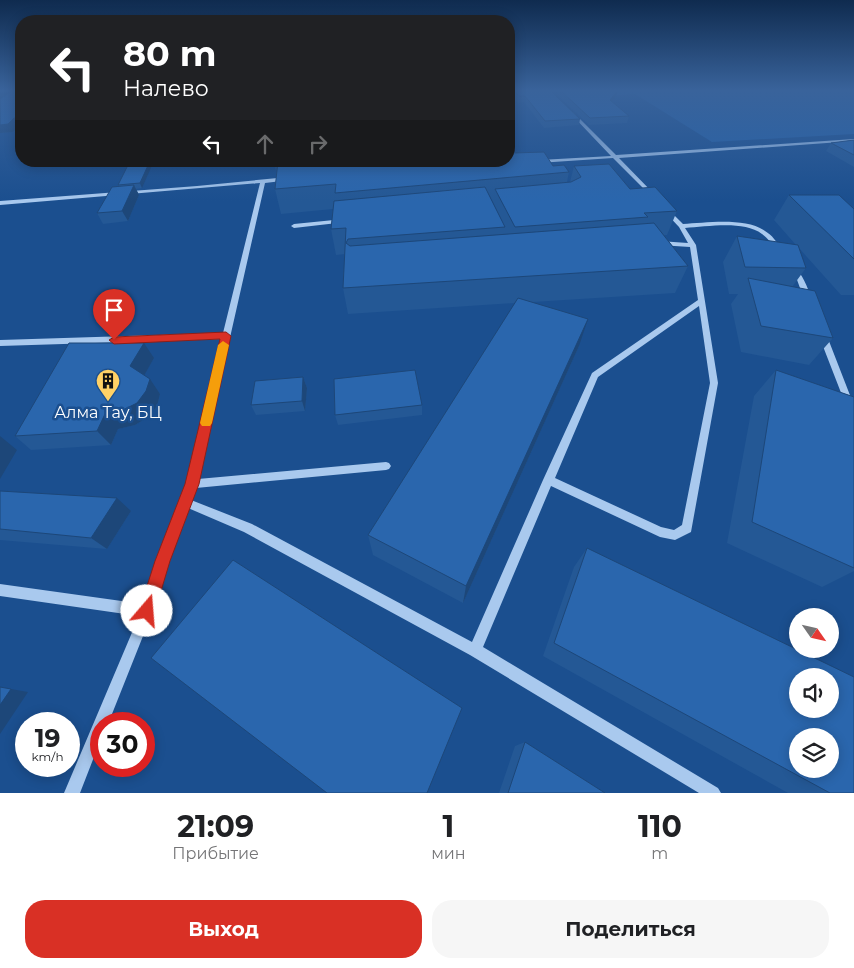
<!DOCTYPE html>
<html lang="ru">
<head>
<meta charset="utf-8">
<style>
  :root { --surface:#fff; --page:#f6f6f6; --text:#202124; --muted:#757577; --accent:#d93025 }
  body { margin:0; font-family:Montserrat,sans-serif; background:var(--page); color:var(--text); height:100vh; display:flex; flex-direction:column; font-size:19px; white-space:nowrap }
  * { box-sizing:border-box; margin:0 }
  p { font-size:16px; color:var(--muted) }
  .icon { flex:none; width:28px; height:28px; fill:none; stroke:currentColor; stroke-width:2; stroke-linecap:round; stroke-linejoin:round }
  .map { position:relative; height:793px; overflow:hidden }
  .side { display:flex; flex-direction:column; background:var(--surface); flex:1 }
  .side>* { flex:none }
  .banner { position:absolute; left:15px; top:15px; width:500px; height:152px; border-radius:20px; box-shadow:0 2px 12px #0003; background:#202124; color:#fff; overflow:hidden }
  .needle { width:32px; rotate:124deg }
  .controls { position:absolute; left:789px; top:608px; display:grid; gap:10px }
  .controls a { display:grid; place-items:center; width:50px; height:50px; border-radius:50%; background:var(--surface); box-shadow:0 2px 12px #0003; font-size:25px }
  .speed { position:absolute; left:15px; top:712px; display:flex; gap:10px; font-size:25px; font-weight:700; text-align:center }
  .speed>* { display:grid; place-content:center; width:65px; height:65px; border-radius:50%; background:var(--surface); box-shadow:0 2px 12px #0003; line-height:1 }
  .speed small { font-size:12px; font-weight:400 }
  .speed .limit { border:8px solid #d22; background:#fff; color:#111 }
  .pin { position:absolute; display:grid; place-items:center; width:42px; height:42px; color:#fff; margin:-51px -21px; border-radius:50% 50% 50% 0; rotate:-45deg; box-shadow:0 0 5px #0007 }
  .pin .icon { rotate:45deg }
  .me { position:absolute; width:55px; margin:-28px; rotate:18deg; stroke-linejoin:round; filter:drop-shadow(0 0 4px #0008) }
  .turn { display:flex; align-items:center; gap:18px; height:105px; padding:0 25px; font-size:22px }
  .turn .icon { width:65px; height:65px; stroke-width:2.5 }
  .turn b { display:block; font-size:35px; line-height:42px }
  .lanes { display:flex; align-items:center; height:48px; padding:0 25px; background:#0003; justify-content:center; gap:25px; direction:ltr }
  .lanes .off { opacity:.35 }
  .eta { display:flex; justify-content:space-evenly; align-items:center; height:85px; text-align:center }
  .eta b { font-size:30px; font-weight:700; line-height:35px }
  .cta { display:flex; gap:10px; margin-top:auto; padding:10px 25px }
  .cta a { flex:1; height:58px; border-radius:20px; background:var(--accent); color:#fff; font-size:20px; font-weight:700; line-height:58px; text-align:center }
  .cta a+a { background:var(--page); color:var(--text) }
  .map>svg:first-child { display:block }
  .green { fill:#2461a8 }
  .lines { fill:none; stroke-linecap:round; stroke-linejoin:round }
  .minor { fill:#a9c9ee; fill-rule:evenodd }
  .wall { fill:#245895 }
  .shaded-wall { fill:#1d4779 }
  .building { fill:#2a66ad; stroke:#1d4779; fill-rule:evenodd }
  .route { fill:#d93025; stroke:#8d1f18 }
  .slow { fill:#f59e0b }
  .labels { text-anchor:middle; dominant-baseline:central; stroke-width:5; stroke-linejoin:round; paint-order:stroke }
  .poi-label { font-size:16px; fill:#fff; stroke:#1b4f8f }
</style>
</head>
<body>
<div class="map">
<svg width="854" height="793" viewBox="0 0 854 793">
  <rect width="100%" height="100%" fill="#1b4f8f"/>
  <path class="green" d="M588,90H854V134L712,142L635,94L596,97Z"/>
  <g class="lines">
    <path class="minor" d="M571,112H573L616,155L854,139V141L619,158L655,195V197L653,198L613,158L538,163V161L540,160L611,156L571,114Z
      M288,177L290,178V180L265,183L198,479L386,462L389,463L391,466L389,469L386,470L196,488L191,500L252,524L472,642L543,480L592,373L698,300L690,247L659,245L656,243L659,241L688,243L679,227L664,211V209H668L683,224C706,223 745,217 765,231C772,235 777,242 781,249V251H777C772,245 768,238 762,234C743,220 707,227 685,228L696,245L718,383L691,532L675,540L660,537L551,486L483,647L718,788L721,793H699L470,655L244,532L188,508L169,561L153,611L108,724H101V739L80,793H64L139,616L0,596V584L143,604L157,561L187,484L222,339L0,346V340L223,333L260,183L0,205V201L197,186ZM699,306L710,383L682,525L674,530L661,527L555,478L598,377Z
      M344,219L347,221L346,222L294,228L291,226L294,224Z
      M792,266C803,272 807,288 812,299L811,301H805L804,299L796,277L789,268Z
      M823,333L827,336L853,403L852,405H846L845,403L819,336Z"/>
  </g>
  <path class="wall" d="M0,90H21V126H19L13,132L0,133Z
    M509,90H550L580,119L579,125L544,128L524,102L518,103L509,92Z
    M552,90H617L616,96L612,101L629,116L627,123L589,125Z
    M854,140V167L826,151L831,143Z
    M514,153L553,166L569,172L567,182H570L574,166L630,189L677,211L667,235H664L688,266L675,293L533,302L579,346L463,603L373,555L368,535L515,303L348,314L343,288L345,254L336,255L331,229L333,209L281,214L275,189L277,170L276,171L274,162L509,161Z
    M130,161L142,188L136,189L139,195L128,221L103,224L97,213L119,187L118,185Z
    M789,195L854,209V295H841L798,247L806,268L792,287L833,338L809,365L741,352L731,304L738,294H729L723,262L737,236L796,245L774,220Z
    M154,358L144,375L160,394L157,406L148,417L135,425L118,429L111,445L31,450L15,436Z
    M776,370L854,397V571L822,587L727,543L754,396Z
    M303,377L307,388L305,411L256,415L251,405Z
    M422,405V415L338,425L335,415Z
    M0,491L131,511L107,549L0,540Z
    M587,548L854,793H788L543,656L574,567Z
    M525,742L605,793H499L515,746Z"/>
  <path class="shaded-wall" d="M3,90H16L0,103V92Z
    M618,90L616,96L608,106L610,100Z
    M14,118L19,126L13,132L0,133V125Z
    M150,161H154L142,188L140,183Z
    M134,185L139,195L128,221L122,211Z
    M588,319L579,346L463,603L466,586Z
    M144,343L154,358L141,381L130,366Z
    M303,377L307,388L305,411L302,401Z
    M150,379L160,394L157,406L148,417L135,425L118,429L111,445L97,431L105,414Z
    M0,436L17,450L0,479Z
    M117,498L131,511L107,549L91,538Z
    M11,689L28,692L0,734V705Z"/>
  <path class="building" d="M13,90H21V118H14L8,124L0,125V99Z
    M513,90H550L580,119L545,121L525,96H519Z
    M560,90H618L610,100L629,116L590,118Z
    M854,140V155L831,143Z
    M509,147L514,153L544,152L553,166L564,165L569,172L335,193L336,184L275,189L278,161H509Z
    M130,161H150L140,183L118,185Z
    M609,164L630,189L655,187L677,211L644,213L648,217L515,227L495,189L571,182L581,177L574,166Z
    M134,185L122,211L97,213L112,187Z
    M485,187L505,227L348,239L346,243L350,246L654,223L688,266L343,288L346,228L331,229L334,201Z
    M789,195H839L854,209V259Z
    M737,236L798,245L806,268L745,267Z
    M748,278L815,291L833,338L761,326Z
    M518,298L588,319L466,586L368,535Z
    M69,343H144L130,366L150,379L146,391L137,403L123,410L105,414L97,431L15,436Z
    M415,370L422,405L335,415L334,379Z
    M776,370L854,397V568L752,522Z
    M303,377L302,401L251,405L255,381Z
    M0,491L117,498L91,538L0,529Z
    M587,548L854,677V793H830L554,643ZM798,676H830V709H798ZM798,736H830V769H798Z
    M233,560L462,708L427,793H327L151,658Z
    M0,687L11,689L0,705Z
    M525,742L605,793H508Z"/>
  <linearGradient id="sky" x2="0" y2="1"><stop stop-color="#0f2b4f"/><stop offset="0.45" stop-color="#39639b"/><stop offset="1" stop-color="#39639b" stop-opacity="0"/></linearGradient>
  <rect width="854" height="201" fill="url(#sky)"/>
  <path class="route" d="M226,332L231,336L199,484L170,561L155,611L153,616L147,619L142,616L139,611L155,561L185,484L220,339L114,344L109,340L114,337Z"/>
  <path class="slow" d="M223,341L229,345L212,423L210,426H202L200,423L218,345Z"/>
  <defs>
    <symbol id="building-pin" viewBox="-11 -11 22 30"><path d="M0 17L-7.5 6A9.5 9.5 0 1 1 7.5 6Z" fill="#ffd166" stroke="#1b4f8f"/><path d="M-4-6H4V6H1V3H-1V6H-4ZM-2.5-4.3h1.7v1.8h-1.7ZM.8-4.3h1.7v1.8H.8ZM-2.5-1h1.7V.8h-1.7ZM.8-1h1.7V.8H.8Z" fill="#111"/></symbol>
  </defs>
  <g fill-rule="evenodd">
    <use href="#building-pin" x="94" y="367" width="28" height="38"/>
  </g>
  <g class="labels">
    <g class="poi-label">
      <text x="108" y="412">Алма Тау, БЦ</text>
    </g>
  </g>
</svg>
<div class="controls">
<a><svg class="needle" viewBox="-14 -14 28 28"><path d="M0-13l5 13h-10z" fill="#e53935"/><path d="M0 13l5-13h-10z" fill="#757577"/></svg></a>
<a><svg class="icon" aria-label="sound" viewBox="0 0 24 24"><path d="M4 9h4l5-4v14l-5-4H4zM17 9q2 3 0 6"/></svg></a>
<a><svg class="icon" aria-label="layers" viewBox="0 0 24 24"><path d="M12 4l9 5-9 5-9-5zM3 14l9 5 9-5"/></svg></a>
</div>
<div class="speed"><div>19<small>km/h</small></div><div class="limit">30</div></div>
<div class="pin" style="left:114px;top:340px;background:#d93025"><svg class="icon" aria-label="arrive" viewBox="0 0 24 24"><path d="M6 21V4h12l-3 4 3 4H6"/></svg></div>
<svg class="me" style="left:147px;top:611px" viewBox="-20 -20 40 40"><circle r="19" fill="#fff"/><path d="M0-13L10 11 0 6-10 11z" fill="#d93025"/></svg>
<div class="banner">
<div class="turn"><svg class="icon" aria-label="left" viewBox="0 0 24 24"><path d="M17 20v-9H6M10 6l-5 5 5 5"/></svg><div><b>80 m</b>Налево</div></div>
<div class="lanes"><svg class="icon" aria-label="left" viewBox="0 0 24 24"><path d="M17 20v-9H6M10 6l-5 5 5 5"/></svg><svg class="icon off" aria-label="ahead" viewBox="0 0 24 24"><path d="M12 20V5M6 11l6-6 6 6"/></svg><svg class="icon off" aria-label="right" viewBox="0 0 24 24"><path d="M7 20v-9h11M14 6l5 5-5 5"/></svg></div>
</div>
</div>
<section class="side">
<div class="eta">
<div><b>21:09</b><p>Прибытие</p></div>
<div><b>1</b><p>мин</p></div>
<div><b>110</b><p>m</p></div>
</div>
<div class="cta"><a>Выход</a><a>Поделиться</a></div>
</section>
</body>
</html>
